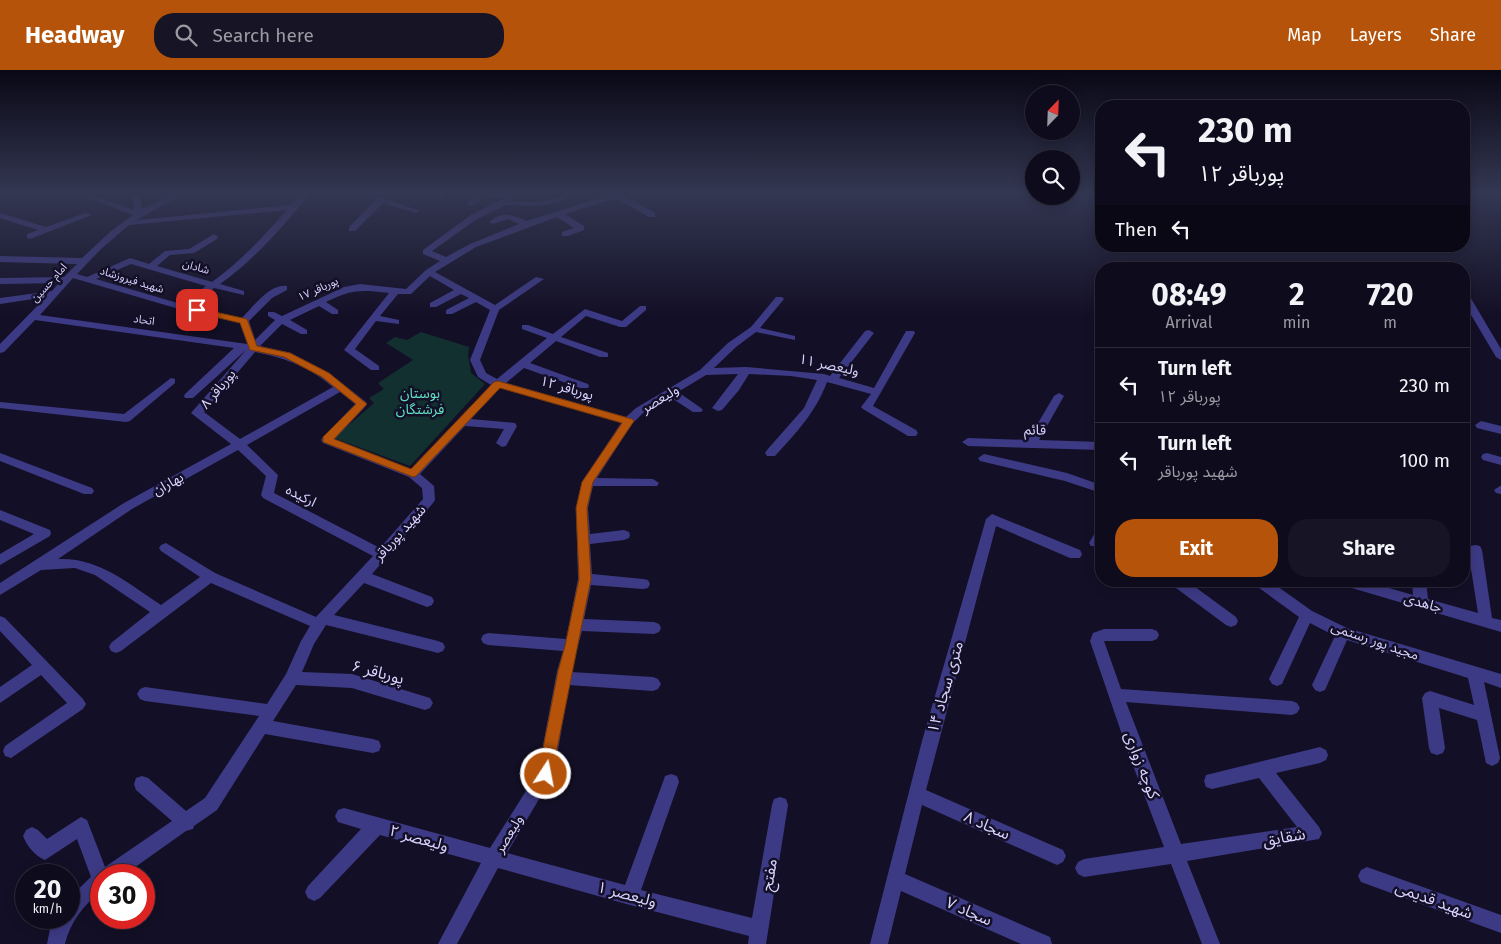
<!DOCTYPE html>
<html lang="en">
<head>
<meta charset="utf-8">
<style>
  :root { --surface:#0e0b1c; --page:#171425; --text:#f1f3f6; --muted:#9b9ba3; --line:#2e2b3b; --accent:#b45309 }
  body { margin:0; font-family:"Fira Sans","Noto Sans Arabic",sans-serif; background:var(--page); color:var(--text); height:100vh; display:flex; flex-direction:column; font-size:19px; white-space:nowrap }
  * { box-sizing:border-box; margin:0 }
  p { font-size:16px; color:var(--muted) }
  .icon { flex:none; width:28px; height:28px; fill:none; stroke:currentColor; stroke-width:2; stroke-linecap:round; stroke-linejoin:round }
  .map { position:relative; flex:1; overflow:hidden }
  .side { position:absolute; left:1095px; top:192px; width:375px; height:325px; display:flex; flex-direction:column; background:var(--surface); border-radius:20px; box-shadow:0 2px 12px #0003,0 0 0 1px var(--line) }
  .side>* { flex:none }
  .hud { position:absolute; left:1095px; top:30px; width:375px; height:152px; border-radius:20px; box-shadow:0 2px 12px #0003,0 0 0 1px var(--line); background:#0e0b1c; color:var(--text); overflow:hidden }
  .needle { width:32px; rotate:23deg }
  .tools { position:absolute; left:1025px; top:15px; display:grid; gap:10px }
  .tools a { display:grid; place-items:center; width:55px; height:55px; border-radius:50%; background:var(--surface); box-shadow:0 2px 12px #0003,0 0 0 1px var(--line); font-size:25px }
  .speed { position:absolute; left:15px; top:794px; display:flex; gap:10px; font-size:25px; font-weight:700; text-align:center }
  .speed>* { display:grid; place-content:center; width:65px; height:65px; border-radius:50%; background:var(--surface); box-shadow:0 2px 12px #0003,0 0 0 1px var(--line); line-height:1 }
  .speed small { font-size:12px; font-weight:400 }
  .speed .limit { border:8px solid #d22; background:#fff; color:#111 }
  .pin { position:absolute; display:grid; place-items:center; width:42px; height:42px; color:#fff; margin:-21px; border-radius:10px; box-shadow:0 2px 8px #0006 }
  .me { position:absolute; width:55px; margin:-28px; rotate:11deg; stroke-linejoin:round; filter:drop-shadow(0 0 4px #0008) }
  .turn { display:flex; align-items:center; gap:18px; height:105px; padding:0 20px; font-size:22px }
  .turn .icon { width:65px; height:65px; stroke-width:2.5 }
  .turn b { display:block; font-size:35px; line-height:42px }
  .then { display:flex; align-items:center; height:48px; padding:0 20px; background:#0003; gap:10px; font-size:19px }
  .eta { display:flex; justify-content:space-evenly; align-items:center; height:85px; text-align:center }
  .eta b { font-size:30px; font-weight:700; line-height:35px }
  .cta { display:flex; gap:10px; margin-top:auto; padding:10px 20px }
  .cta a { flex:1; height:58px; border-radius:20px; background:var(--accent); color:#fff; font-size:20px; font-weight:700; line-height:58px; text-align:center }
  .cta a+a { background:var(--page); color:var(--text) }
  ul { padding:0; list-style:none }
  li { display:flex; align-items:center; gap:15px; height:75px; padding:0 20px; border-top:1px solid var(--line) }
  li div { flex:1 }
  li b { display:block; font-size:19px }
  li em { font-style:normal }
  header { display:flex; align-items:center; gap:30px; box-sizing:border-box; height:70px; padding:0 25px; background:var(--accent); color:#fff }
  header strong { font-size:24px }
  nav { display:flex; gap:28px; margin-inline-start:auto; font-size:18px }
  .search { width:350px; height:45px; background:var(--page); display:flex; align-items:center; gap:12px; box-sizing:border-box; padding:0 18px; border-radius:20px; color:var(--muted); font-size:19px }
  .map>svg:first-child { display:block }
  .green { fill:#12302f }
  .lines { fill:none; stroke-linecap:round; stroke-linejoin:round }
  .minor { fill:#3d3a85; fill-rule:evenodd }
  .route { fill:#b45309; stroke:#753606 }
  .labels { text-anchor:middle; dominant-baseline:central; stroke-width:5; stroke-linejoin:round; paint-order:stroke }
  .far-street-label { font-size:11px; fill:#d9d4ff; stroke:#130f26 }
  .street-label { font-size:14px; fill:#d9d4ff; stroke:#130f26 }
  .park-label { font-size:14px; fill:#5fe0c0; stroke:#130f26 }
  .near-street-label { font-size:16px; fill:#d9d4ff; stroke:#130f26 }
</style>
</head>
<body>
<header>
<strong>Headway</strong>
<div class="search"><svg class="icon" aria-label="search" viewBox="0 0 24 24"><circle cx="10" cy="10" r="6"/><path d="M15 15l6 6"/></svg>Search here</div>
<nav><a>Map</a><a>Layers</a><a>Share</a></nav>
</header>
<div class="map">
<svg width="1501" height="874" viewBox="0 0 1501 874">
  <rect width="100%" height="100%" fill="#130f26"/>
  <path class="green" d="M421,262L469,277L468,285L471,303L485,314L410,396L334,368L374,333L369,328L384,319L378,313L413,290L386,273L395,267L407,270Z"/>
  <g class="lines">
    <path class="minor" d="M76,123H88L134,140L132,123H140L142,139L177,123H189L168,132L137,150L291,135L302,123H310C284,156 255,189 220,214L244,221V225L214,218L190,236L242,248C253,237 270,213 287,216V220L272,228L249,251L255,270L275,250L268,246V242H274L282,246L344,217L360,214L406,219L426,200L440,191L423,184V180L471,145L504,128L485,127L474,135H468V131L480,123H518L510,131C522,132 534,133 546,130C557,128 565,123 577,123L558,132L540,136L505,135L477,149L432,181L446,187L470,174L519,154L508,149L493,154L489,152C503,140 512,145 527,151L615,123H627L623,125L655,143V147H649L616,128L565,144L584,156V160L568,166H562V162L574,158L557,147L476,177L435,202L495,235L536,207L544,209L499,240L480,290L486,303L497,309L547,268L522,259V255H528L553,264L585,239L622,251L640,236H646V240L626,257H620L586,246L561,267L608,283V287H600L556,271L530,293L588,314L589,316L588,318H580L524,298L506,313L626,347L636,338L700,300L728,273L751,257L776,227H782L784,229L760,258L795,266V270L756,262L736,277L714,298L746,297L824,304L830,306L865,261L869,260L874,263L839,308L874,318L906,261H914L915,263L873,336L916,360L918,363L916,366H908L863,339L861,337L871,324L827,312C816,342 796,363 775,386H767L765,383L767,380L804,338L817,310L791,306L749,304L739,320L722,340L718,341L712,338L738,304L706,305L678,322L701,338L703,340L701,342H693L670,327L644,342L632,354L597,408L653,409L659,413L657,416H593L588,438L590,464L624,460L629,462L630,465L629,468L624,470L590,474L592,504L643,509L648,510L650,514L648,518L643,519L591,515L584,549L654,552L659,554L661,558L659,562L654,564L582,561L571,602L653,607L658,609L661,614L658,619L653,621L569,615L554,704L507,783L625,815L663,712L665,706L671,704L677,706L679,712L641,820L752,848L772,735L774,729L780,727L786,729L788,735L766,874H748L749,866L630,835L498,798L457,874H438L481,793L380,765L320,828L314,831L308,828L305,822L308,816L361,759L338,752L335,746L338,740L344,738L490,778L538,702L557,601L563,581L488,575L483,573L481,569L483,565L488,563L566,569L578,509L576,438L582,412L621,353L500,318L471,349L515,353L517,356L506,376L502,377L496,373L504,359L465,356L420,404L434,416L435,430L433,433L372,504L432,527L434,531L432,535L427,537L364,513L334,545L438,571L443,573L445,577L443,581L438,583L326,555L314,574L302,602L352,604L430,628L433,633L430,638L425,640L352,618L296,615L273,651L373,669L379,671L381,676L379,681L373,683L265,664L217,740L194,756L193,759L186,761L124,805H101V821C84,835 70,852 65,874H47L50,859L55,848H69V828L91,807L77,769L45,790C35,786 27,776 23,766L26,760L32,757L38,760L47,769L81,747L87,750L105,797L172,751L136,720L134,714L136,708L142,706L148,708L186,741L205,728L259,646L145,631L140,629L137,624L140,619L145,617L267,634L286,604L301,571L310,556L211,513L121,581L116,583L111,581L109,577L111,573L150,542L95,505L75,498L41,500L0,525V513L124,433L231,374L191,343L246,280L193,328H185L184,326L185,324L234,278L35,250L4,282L0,283V274L46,227L0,234V228L52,221L59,213L0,214V208L64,207L77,194L0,192V186L82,188L111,161L133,145ZM287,140C263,167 241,191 212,212L157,196L170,185L194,183L217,169L218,167L214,164L189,179L165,181L149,194L130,188L87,207L77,204L101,179L129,155ZM131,194L206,216L181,234L96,209ZM430,206L454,220L430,233V237H436L461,224L469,228L446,240V244H452L476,232L490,240L470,290L478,307L491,315L411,399L335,369L366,336L367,334L366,332L329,303L291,283L260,276L282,254L301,264H307V260L290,250L319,236L332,244H338V240L326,232C353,219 360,220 389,223L344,280L371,300H379V296L355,279L376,251L399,254V250L380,246L398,224H411ZM73,208L179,239L240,253L247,274L40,245ZM255,282C286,288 309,297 333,317L240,369L204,342ZM340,322L355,334L323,367L321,370L323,373L409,407L422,418L423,429L380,478L274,423L278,405L247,375ZM238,380L266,406L261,425L263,428L373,486L316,547L215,503L166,473L161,475L159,478L161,481L200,507L161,535C128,513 98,487 58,489L132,439Z
      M358,123H370L420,141L416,143L383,133L355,161H349V157L376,130Z
      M429,123H439L446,128L439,130Z
      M785,123H793L794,127L787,129Z
      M0,143L46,157L85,143L92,145L30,169L27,168V164L38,160L0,148Z
      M1464,222L1469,225L1501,279V290L1496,287L1464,233Z
      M171,308L175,309V313L130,351L126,352L0,338V332L124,344Z
      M1059,323L1064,326L1039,370L1101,372V380L968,376L962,372L968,368L1028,370L1054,326Z
      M1481,351L1501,356V364L1477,358L1475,355Z
      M0,383L92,418L94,421L92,424H84L0,391Z
      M1487,383L1501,387V395L1483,390L1481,387L1483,384Z
      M984,384L1067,403L1101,415V423L1065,411L980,391L978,388Z
      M1500,416H1501V424L1496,423L1494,420Z
      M0,440L50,460L51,463L50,466L0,495V484L34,464L0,450Z
      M992,444L1080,480L1082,484L1080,488H1070L996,456L926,720L1063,780L1066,786L1063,792L1057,795L922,735L905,804L1050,867L1052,874H1021L901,821L888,874H870L922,671L986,449Z
      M1101,459V476H1091L1089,473L1096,461Z
      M1475,475L1480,476L1482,480L1492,548L1501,550V562L1345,516L1340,515L1338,511H1365L1413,525L1412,511H1426L1428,529L1478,543L1468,480L1470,476Z
      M1170,511H1187L1236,547L1238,551L1236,555L1231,557L1226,555L1172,515Z
      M1253,511H1270L1312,541L1347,558L1501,604V618L1484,612L1500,688L1498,693L1492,696L1486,693L1477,650L1439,638L1445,678L1443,683L1437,685L1431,683L1429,678L1422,628L1425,623L1430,621L1474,635L1468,608L1347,570L1325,620L1320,622L1315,620L1312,615L1335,566L1310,553L1282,614L1277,616L1272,614L1269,609L1299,547L1255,515Z
      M0,546L5,548L83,629L86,634L83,639L11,688L5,686L3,681L5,676L67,633L41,605L0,633V617L32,595L0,561Z
      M1104,559H1152L1157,561L1159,565L1157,569L1152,571H1104L1121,619L1292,631L1297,633L1300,638L1297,643L1292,645L1126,632L1181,774L1297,757L1259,708L1212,719L1206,717L1204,711L1206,705L1320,677L1326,680L1328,685L1326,690L1320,693L1276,703L1319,757L1322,763L1319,769L1187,791L1220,874H1202L1171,794L1084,807L1078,804L1075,798L1078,792L1084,789L1164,777L1129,685L1090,571L1093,563Z
      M1367,797L1501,845V863L1361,812L1358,806L1361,800Z"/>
  </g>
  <linearGradient id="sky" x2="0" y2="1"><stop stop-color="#0a0815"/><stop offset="0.5" stop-color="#333752"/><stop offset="1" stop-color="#333752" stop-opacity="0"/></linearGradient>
  <rect width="1501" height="246" fill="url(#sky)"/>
  <path class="route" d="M197,238L247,249L257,276L290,283L329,303L367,334L334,369L411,399L494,312L498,311L632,349L634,351L593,412L587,438L591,509L551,709L546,711L540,709L538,704L558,601L565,576L579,509L576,438L582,412L622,353L500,318L416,406L413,407L323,372V367L356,334L322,307L284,287L250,280L240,253L194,242V239Z"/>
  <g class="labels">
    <g class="far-street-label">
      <text transform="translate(196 197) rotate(15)">شادان</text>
      <text transform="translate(132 210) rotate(17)">شهید فیروزشاد</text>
      <text transform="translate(49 213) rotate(-48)">امام حسین</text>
      <text transform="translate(318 219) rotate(-24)">پورباقر ۱۷</text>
      <text transform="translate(144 250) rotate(8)">اتحاد</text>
    </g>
    <g class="street-label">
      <text transform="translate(829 295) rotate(12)">ولیعصر ۱۱</text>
      <text transform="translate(567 318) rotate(16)">پورباقر ۱۲</text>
      <text transform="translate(218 319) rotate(-50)">پورباقر ۸</text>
      <text transform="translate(660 329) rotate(-32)">ولیعصر</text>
      <text transform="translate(1035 360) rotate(1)">قائم</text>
      <text transform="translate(168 414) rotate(-29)">بهاران</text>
      <text transform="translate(301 426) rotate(27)">ارکیده</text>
      <text transform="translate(400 463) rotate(-48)">شهید پورباقر</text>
      <text transform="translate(1423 533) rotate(16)">جاهدی</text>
      <text transform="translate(1375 571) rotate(19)">مجید پور رستمی</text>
      <text transform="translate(509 764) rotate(-59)">ولیعصر</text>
    </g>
    <g class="park-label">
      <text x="420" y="323">بوستان<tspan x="420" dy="16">فرشتگان</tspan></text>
    </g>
    <g class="near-street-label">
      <text transform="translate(378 602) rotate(15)">پورباقر ۶</text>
      <text transform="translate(945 617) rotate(-74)">۱۴ متری سجاد</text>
      <text transform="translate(1142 695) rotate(69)">کوچه زواری</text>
      <text transform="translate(987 755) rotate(24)">سجاد ۸</text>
      <text transform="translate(1284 767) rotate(-10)">شقایق</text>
      <text transform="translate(419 768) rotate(16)">ولیعصر ۲</text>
      <text transform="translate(769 805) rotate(-81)">مفتح</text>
      <text transform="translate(627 824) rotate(15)">ولیعصر ۱</text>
      <text transform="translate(1434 830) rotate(20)">شهید قدیمی</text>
      <text transform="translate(969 841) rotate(24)">سجاد ۷</text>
    </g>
  </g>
</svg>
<div class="tools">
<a><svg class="needle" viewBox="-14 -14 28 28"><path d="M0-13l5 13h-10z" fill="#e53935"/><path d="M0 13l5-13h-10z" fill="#9b9ba3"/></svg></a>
<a><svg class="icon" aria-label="search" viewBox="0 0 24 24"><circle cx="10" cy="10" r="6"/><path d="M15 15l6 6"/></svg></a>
</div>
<div class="speed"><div>20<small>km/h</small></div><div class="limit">30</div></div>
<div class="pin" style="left:197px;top:240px;background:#d93025"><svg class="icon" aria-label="arrive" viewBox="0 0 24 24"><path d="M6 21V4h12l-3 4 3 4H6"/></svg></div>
<svg class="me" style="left:546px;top:704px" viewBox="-20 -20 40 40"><circle r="17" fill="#b45309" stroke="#fff" stroke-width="3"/><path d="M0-11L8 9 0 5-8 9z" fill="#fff"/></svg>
<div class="hud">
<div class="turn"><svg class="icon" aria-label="left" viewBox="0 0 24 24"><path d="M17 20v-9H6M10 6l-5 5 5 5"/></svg><div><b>230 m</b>پورباقر ۱۲</div></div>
<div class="then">Then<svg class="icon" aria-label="left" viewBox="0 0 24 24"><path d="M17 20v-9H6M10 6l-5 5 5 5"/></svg></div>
</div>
<section class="side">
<div class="eta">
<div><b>08:49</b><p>Arrival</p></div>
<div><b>2</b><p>min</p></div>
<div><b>720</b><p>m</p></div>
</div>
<ul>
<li><svg class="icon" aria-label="left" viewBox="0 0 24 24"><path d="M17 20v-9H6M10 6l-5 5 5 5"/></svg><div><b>Turn left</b><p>پورباقر ۱۲</p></div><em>230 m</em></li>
<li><svg class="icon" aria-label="left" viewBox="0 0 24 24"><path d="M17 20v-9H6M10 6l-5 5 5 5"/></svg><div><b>Turn left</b><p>شهید پورباقر</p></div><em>100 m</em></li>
</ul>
<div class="cta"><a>Exit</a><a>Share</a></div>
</section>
</div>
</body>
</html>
